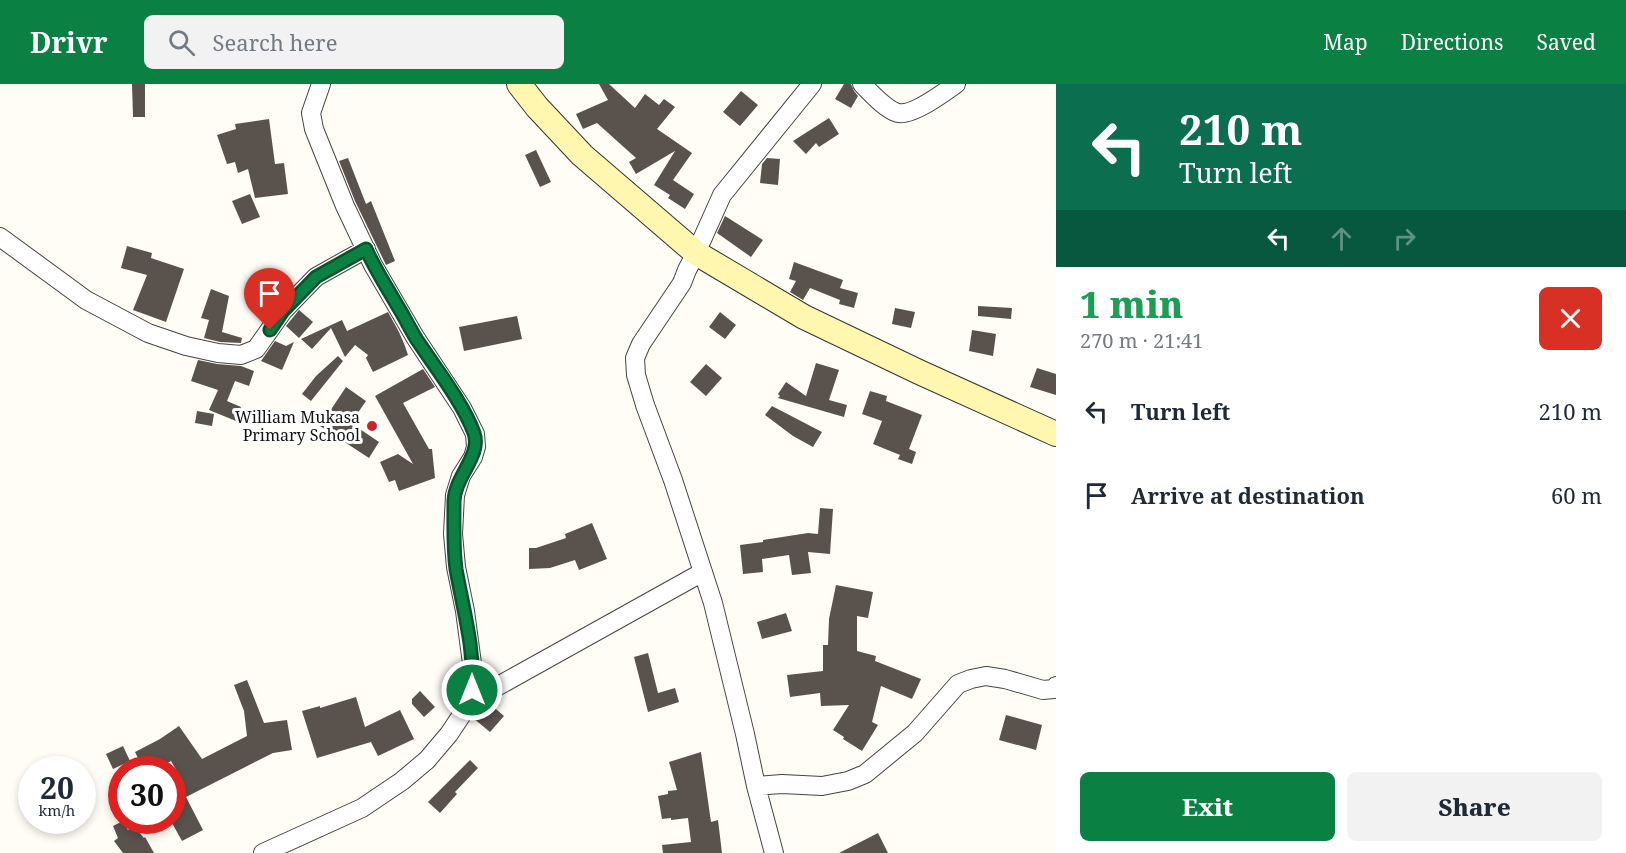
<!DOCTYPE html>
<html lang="en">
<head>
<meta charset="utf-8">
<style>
  :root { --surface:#fff; --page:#f2f2f3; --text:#1f2937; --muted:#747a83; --accent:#0b8043 }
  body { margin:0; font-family:"Noto Serif",serif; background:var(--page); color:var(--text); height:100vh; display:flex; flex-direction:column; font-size:22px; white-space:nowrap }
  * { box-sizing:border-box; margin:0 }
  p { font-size:20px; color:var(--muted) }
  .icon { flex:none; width:33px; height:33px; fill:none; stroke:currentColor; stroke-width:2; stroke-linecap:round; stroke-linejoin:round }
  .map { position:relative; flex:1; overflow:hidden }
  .details { display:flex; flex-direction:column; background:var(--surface); width:570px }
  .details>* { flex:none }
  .top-card { background:#0b6e4f; color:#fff; overflow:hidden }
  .speed { position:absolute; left:18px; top:672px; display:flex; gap:12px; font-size:30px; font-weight:700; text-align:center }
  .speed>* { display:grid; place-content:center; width:78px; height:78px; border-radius:50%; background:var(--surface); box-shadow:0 3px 9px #0003; line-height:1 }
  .speed small { font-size:15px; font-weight:400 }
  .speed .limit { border:9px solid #d22; background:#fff; color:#111 }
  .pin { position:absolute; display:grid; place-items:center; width:51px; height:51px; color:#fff; margin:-62px -26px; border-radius:50% 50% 50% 0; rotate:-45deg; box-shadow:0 0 6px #0007 }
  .pin .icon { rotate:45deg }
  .me { position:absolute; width:66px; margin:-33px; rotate:0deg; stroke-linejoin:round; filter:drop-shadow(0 0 4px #0008) }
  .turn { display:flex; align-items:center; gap:21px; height:126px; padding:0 24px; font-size:27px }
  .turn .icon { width:78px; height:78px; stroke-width:2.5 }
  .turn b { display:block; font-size:42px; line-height:51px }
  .lanes { display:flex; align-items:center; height:57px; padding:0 24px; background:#0003; justify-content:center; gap:30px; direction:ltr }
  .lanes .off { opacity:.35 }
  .round { display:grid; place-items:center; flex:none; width:63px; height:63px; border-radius:9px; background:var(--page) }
  .summary { display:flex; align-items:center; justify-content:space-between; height:102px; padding:0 24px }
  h1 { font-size:36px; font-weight:800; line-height:45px; color:#1e9e55 }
  .primary-button { display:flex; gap:12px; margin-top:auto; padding:12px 24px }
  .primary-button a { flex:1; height:69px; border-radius:9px; background:var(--accent); color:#fff; font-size:24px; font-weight:800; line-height:69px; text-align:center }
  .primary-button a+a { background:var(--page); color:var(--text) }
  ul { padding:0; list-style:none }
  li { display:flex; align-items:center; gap:18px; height:84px; padding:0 24px }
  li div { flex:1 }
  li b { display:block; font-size:22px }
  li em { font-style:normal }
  header { display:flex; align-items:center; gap:36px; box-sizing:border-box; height:84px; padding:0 30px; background:var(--accent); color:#fff }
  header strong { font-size:28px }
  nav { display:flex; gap:33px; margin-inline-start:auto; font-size:21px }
  .search { width:420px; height:54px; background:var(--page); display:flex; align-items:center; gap:15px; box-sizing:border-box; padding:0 21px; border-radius:9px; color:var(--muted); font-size:22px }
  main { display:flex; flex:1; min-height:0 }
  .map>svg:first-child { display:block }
  .building { fill:#5a524d }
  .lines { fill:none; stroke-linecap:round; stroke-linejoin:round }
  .minor-casing { stroke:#444; stroke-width:20 }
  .secondary-casing { stroke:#333; stroke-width:26 }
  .minor { stroke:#fff; stroke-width:18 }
  .secondary { stroke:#fff6b0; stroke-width:24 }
  .route-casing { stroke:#07532c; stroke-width:15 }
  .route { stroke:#0b8043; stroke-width:10 }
  .poi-dot { fill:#c4262e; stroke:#fff; stroke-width:2 }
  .labels { text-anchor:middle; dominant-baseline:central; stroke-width:6; stroke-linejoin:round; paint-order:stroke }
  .poi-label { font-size:16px; fill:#111; stroke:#fff; text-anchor:end }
</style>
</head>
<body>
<header>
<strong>Drivr</strong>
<div class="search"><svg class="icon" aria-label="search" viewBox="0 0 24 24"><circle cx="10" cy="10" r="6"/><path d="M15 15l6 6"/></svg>Search here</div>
<nav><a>Map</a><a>Directions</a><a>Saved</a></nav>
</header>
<main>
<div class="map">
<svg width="1056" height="769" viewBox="0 0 1056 769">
  <rect width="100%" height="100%" fill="#fffdf5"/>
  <path class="building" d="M132,0H145V33H133Z
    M599,0H609L635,24L645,10L659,21L664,15L675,23L657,45L692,69L673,96L694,110L685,125L668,114L670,111L654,101L675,67L636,90L629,78L636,74L597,39L583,45L576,30L608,16Z
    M844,0H851L854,7L858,12L851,24L835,15Z
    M741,7L758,21L740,42L723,28Z
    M829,34L839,50L819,63L816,59L806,70L793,57Z
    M269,35L275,80L284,79L288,110L255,114L248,85L238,89L235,78L227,80L217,51L236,45L235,40Z
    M536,66L551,98L540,103L525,71Z
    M348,74L366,120L371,117L395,177L386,181L355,117L339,77Z
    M767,74L780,75L778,101L760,99L762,80Z
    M250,110L260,133L242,140L232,117Z
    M725,132L763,156L751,173L717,149Z
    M127,162L152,169L151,174L184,185L166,238L133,226L147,191L121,184Z
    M794,178L843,196L840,204L858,209L854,224L839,220L840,216L810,204L803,216L790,208L796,197L789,195Z
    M211,205L229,212L222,248L242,254L241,259L220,258L204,254L209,236L201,234Z
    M978,222L1012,224L1011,235L978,232Z
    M895,224L915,228L911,244L892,240Z
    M299,226L313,238L299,254L286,242Z
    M388,228L399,248L405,262L408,271L373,288L366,274L368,271L355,261L345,273L331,244L312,265L301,255L342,236L347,247Z
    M720,228L736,241L725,255L709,243Z
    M517,232L522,255L464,267L459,243Z
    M972,246L996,250L993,272L969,267Z
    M275,257L286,262L294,258L282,286L261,277Z
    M338,272L343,277L311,317L302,310L316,292Z
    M198,276L217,280L241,282L254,287L249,302L235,297L227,317L241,323L236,337L209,326L218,306L191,297Z
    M816,279L839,286L829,316L847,321L844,333L778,314L780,312L778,310L786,298L806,312Z
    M706,280L722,294L706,312L690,298Z
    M1037,284L1056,290V311L1030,303Z
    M423,285L435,303L403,319L429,365H432L435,394L399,407L395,396L389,398L380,378L398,370L413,380L375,312Z
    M346,303L366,317L351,339L379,358L369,374L320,342Z
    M870,307L887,312L886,317L922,331L909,365L916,368L912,380L898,375L900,371L873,360L882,337L862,330Z
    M772,322L822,348L813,363L793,352L765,331Z
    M197,327L214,330L212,342L195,339Z
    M820,424L833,425L830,470L808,468L811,489L792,491L789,471L762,475L763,488L743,490L740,461L763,458V456L808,449L818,450Z
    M592,439L607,475L579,486L575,476L550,484L529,485V464H536L566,454L565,450Z
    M836,501L873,508L868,534L857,532V567L876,572L875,577L921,595L912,615L881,602L872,638L878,641L862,667L843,655L844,653L833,646L849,621L821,622L820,609L790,613L787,591L823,587V561H828L829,535Z
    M786,529L792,547L762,555L757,538Z
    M648,569L658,609L675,604L679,618L648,628L634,573Z
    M247,596L264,639L287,636L292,666L273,669L186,713L203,746L182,757L172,739V703L183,698L171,677L154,686H144L135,668L160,655L179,642L202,675L247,652L244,627L234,601Z
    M420,607L435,623L424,633L412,620V615Z
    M356,613L365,643L400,626L414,655L378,672L371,658L317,674L302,627L320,622V624Z
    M490,620L504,632L490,648L473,634L477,628Z
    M1006,631L1042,641L1036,666L999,656Z
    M123,662L130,677L113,685L106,670Z
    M701,668L711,738L718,736L722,769H663L662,761L691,758L688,734L671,736V734L662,735L658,712L668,710V707L677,706L669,678Z
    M470,676L478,684L455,708L457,710L440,729L428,718Z
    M123,737L128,746L133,741L144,754L145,753L154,769H123L114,757L118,754L113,742Z
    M878,749L888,769H839Z"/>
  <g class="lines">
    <defs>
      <path id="minor" d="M862,0C871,9 886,26 898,29C912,32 945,8 956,0
        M0,153L86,216L148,249L186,262L218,269L241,271L256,265L283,227L316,193L366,165
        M469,620L491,606L703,488
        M756,702L782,700L822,702L848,697L865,690L915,649L958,600L971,595L986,592L1005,595L1043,606L1054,605L1056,602
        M263,769L362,724L402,697L427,676L449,650L469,620L472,606L473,587L465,527L456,483L453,450L455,411L461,392L473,373L476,363L475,350L462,324L415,253L373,181L345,122L314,45L311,29L321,0
        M774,769L756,702L745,650L713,519L673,396L645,321L636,291L635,274L641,260L682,199L687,186L696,169L722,111L812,0"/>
      <path id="secondary" d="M519,0L537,23L582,71L696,169L804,233L919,288L1056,350"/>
    </defs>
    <use href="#minor" class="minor-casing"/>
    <use href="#secondary" class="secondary-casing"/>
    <use href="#minor" class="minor"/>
    <use href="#secondary" class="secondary"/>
  </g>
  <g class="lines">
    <defs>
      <path id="route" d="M270,246L283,227L316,193L366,165C375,185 386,202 397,221C404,232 410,245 417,256C435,283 463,319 474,349C482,371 455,392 454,417C454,439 453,462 456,485C463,525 475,565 472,606"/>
    </defs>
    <use href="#route" class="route-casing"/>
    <use href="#route" class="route"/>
  </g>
  <circle class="poi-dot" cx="372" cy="342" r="6"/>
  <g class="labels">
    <g class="poi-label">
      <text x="360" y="333">William Mukasa<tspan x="360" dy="18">Primary School</tspan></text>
    </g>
  </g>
</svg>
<div class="speed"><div>20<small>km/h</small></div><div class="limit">30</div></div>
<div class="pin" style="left:270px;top:246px;background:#d93025"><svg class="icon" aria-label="arrive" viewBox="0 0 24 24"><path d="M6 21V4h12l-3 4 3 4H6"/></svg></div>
<svg class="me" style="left:472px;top:606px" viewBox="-20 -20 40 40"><circle r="17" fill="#0b8043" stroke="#fff" stroke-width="3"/><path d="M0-11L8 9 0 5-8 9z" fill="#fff"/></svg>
</div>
<section class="details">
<div class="top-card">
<div class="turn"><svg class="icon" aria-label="left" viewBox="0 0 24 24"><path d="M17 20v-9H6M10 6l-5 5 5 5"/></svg><div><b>210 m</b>Turn left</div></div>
<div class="lanes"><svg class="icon" aria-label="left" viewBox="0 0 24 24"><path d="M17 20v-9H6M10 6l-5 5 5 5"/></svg><svg class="icon off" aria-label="ahead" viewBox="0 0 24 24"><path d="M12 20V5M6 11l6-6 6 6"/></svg><svg class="icon off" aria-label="right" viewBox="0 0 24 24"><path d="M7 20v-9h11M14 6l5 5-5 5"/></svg></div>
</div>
<div class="summary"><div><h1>1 min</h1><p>270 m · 21:41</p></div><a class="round" style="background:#d93025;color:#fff"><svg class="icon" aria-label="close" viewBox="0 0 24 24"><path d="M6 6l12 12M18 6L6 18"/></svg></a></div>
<ul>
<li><svg class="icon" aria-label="left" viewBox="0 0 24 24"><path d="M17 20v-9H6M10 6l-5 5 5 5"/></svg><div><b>Turn left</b></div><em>210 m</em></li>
<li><svg class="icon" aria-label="arrive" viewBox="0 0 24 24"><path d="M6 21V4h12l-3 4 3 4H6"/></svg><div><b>Arrive at destination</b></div><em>60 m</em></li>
</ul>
<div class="primary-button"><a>Exit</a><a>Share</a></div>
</section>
</main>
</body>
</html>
